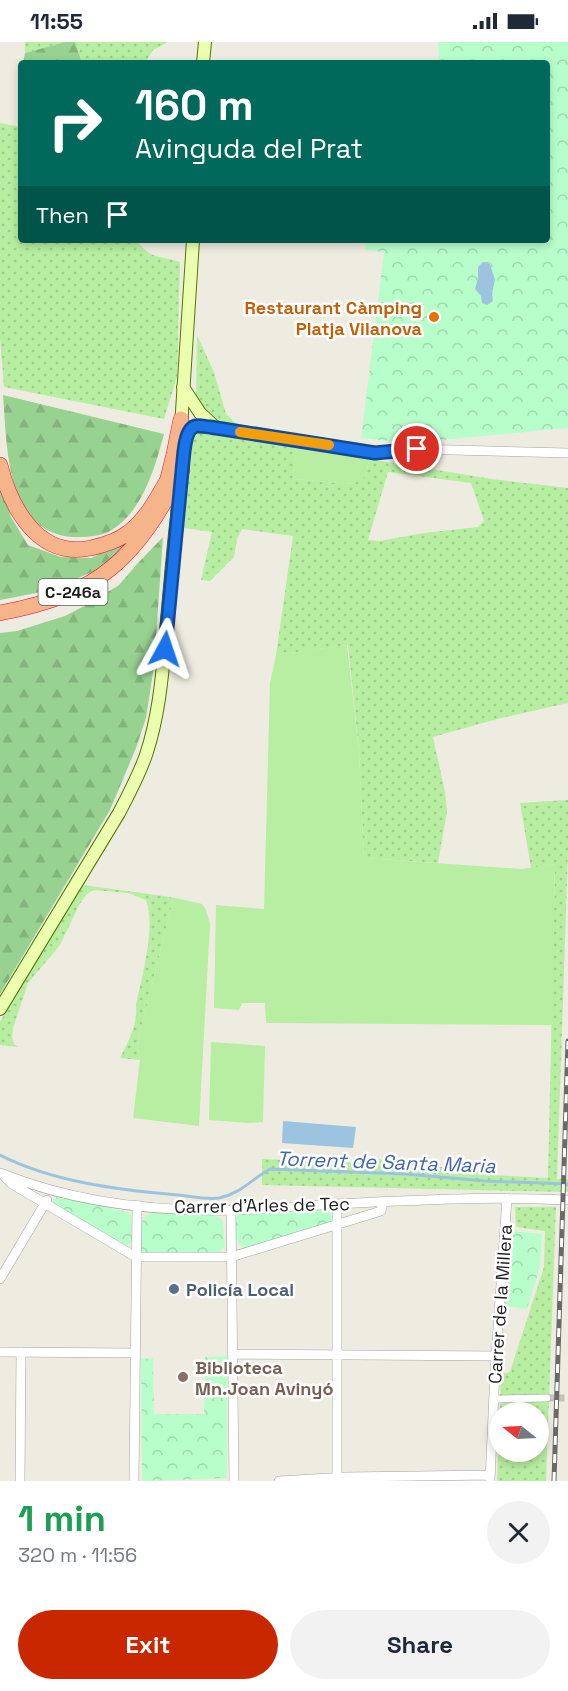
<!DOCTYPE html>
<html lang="en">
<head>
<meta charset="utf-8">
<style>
  :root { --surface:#fff; --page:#f2f2f3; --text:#1f2937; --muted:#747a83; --accent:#c82700 }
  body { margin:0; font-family:"Space Grotesk",sans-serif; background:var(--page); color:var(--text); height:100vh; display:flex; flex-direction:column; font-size:22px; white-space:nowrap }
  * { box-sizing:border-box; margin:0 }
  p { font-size:20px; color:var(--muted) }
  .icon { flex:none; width:33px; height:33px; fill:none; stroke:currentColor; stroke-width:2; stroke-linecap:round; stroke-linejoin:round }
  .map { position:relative; height:1439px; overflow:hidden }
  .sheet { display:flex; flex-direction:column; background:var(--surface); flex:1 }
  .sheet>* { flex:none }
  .hud { position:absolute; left:18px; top:18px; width:532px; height:183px; border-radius:6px; box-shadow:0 3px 9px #0003; background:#00695c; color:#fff; overflow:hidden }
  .needle { width:39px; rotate:288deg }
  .buttons { position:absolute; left:489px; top:1360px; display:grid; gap:12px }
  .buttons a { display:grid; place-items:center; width:60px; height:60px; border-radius:50%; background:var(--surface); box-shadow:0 3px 9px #0003; font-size:30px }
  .pin { position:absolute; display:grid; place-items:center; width:51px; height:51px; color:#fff; margin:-26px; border:3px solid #fff; border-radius:50%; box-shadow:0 2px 6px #0007 }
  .me { position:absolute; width:66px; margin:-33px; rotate:5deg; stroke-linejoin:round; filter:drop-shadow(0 0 4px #0008) }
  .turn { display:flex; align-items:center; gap:21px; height:126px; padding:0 18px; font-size:27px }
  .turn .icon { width:78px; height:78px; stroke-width:2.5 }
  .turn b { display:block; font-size:42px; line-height:51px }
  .then { display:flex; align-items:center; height:57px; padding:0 18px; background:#0003; gap:12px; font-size:22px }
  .round { display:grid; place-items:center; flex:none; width:63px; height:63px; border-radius:32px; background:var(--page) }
  .headline { display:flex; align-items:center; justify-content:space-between; height:102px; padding:0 18px }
  h1 { font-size:36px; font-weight:700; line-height:45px; color:#1e9e55 }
  .primary-button { display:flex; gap:12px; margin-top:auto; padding:12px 18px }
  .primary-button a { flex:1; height:69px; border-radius:36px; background:var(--accent); color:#fff; font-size:24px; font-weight:700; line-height:69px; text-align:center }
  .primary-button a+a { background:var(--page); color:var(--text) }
  .status { display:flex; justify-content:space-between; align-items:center; height:42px; padding:0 30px; background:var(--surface); direction:ltr }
  .status svg { height:16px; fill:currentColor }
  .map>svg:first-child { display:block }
  .grass { fill:url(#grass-dots); fill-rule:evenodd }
  .forest { fill:url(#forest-firs) }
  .park { fill:url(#park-crowns) }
  .garden { fill:#b7eea1 }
  .water { fill:#9cc4e0 }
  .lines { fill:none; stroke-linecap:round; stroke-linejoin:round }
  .stream { stroke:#9cc4e0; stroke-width:3 }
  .pedestrian-tunnel { stroke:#c4c2b9; stroke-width:7; stroke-dasharray:7 3.5; stroke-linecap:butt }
  .pedestrian-casing { stroke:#a3a3a3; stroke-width:8 }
  .minor-casing { stroke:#a3a3a3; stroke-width:10 }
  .secondary-casing { stroke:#527600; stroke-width:14 }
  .trunk-casing { stroke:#e51433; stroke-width:16 }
  .pedestrian { stroke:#fff; stroke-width:7 }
  .minor { stroke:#fff; stroke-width:9 }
  .secondary { stroke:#ebffae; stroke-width:12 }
  .trunk { stroke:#f6b48a; stroke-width:15 }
  .rail-casing { stroke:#6a6a6a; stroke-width:5 }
  .rail { stroke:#fff; stroke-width:3; stroke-dasharray:9; stroke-linecap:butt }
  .route-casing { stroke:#114b97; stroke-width:15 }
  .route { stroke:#1a73e8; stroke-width:10 }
  .slow { stroke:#f59e0b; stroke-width:10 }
  .food-dot { fill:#e8710a; stroke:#fff; stroke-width:2 }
  .service-dot { fill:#5c6f8a; stroke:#fff; stroke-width:2 }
  .education-dot { fill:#8d6e63; stroke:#fff; stroke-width:2 }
  .labels { text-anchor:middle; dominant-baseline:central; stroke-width:5; stroke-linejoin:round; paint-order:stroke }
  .shield { fill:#fff; stroke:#606060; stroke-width:1.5 }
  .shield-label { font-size:16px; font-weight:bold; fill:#1c1c1c }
  .food-label { font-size:18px; font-weight:bold; fill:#c56008; stroke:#fff; text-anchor:end }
  .street-label { font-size:18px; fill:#1c1c1c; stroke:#fff }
  .service-label { font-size:18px; font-weight:bold; fill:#4e5e75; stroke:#fff; text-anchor:start }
  .education-label { font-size:18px; font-weight:bold; fill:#785e54; stroke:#fff; text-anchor:start }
  .water-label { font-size:20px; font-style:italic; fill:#4164b3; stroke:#fff }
</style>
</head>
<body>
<div class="status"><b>11:55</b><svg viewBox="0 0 49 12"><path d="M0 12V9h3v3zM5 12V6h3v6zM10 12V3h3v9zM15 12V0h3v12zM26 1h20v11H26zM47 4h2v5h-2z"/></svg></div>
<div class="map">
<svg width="568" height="1439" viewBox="0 0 568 1439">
  <defs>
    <pattern id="grass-dots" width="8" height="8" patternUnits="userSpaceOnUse" patternTransform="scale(1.5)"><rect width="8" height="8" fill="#b7eea1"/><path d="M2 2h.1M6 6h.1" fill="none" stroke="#9dcc8a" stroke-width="1.8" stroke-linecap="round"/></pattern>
    <pattern id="forest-firs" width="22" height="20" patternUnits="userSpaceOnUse" patternTransform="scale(1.5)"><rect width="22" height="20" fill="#97d291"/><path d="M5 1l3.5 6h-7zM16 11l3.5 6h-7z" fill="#82b47c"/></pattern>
    <pattern id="park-crowns" width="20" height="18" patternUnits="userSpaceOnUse" patternTransform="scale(1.5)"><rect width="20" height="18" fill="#b8fecb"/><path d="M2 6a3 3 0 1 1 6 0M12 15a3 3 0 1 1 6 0" fill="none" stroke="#9ed9ae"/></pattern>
  </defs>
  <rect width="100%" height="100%" fill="#eeece0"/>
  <path class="grass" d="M25,0H65L25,11Z
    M75,0H168L153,8L145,21H82Z
    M0,81L21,85V198H136C152,218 157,213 180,220L177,335L164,377L4,345L0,296Z
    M197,293L214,330L226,372L239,384L215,379L196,358Z
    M192,389H204L297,405L293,437L351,442L366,434L369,417L492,437L568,446V661L501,676L433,695L445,750L447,769L438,821L364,816L359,709L348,603L276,613L293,494L242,487L237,497L234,515L210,539L201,538L212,490L184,486ZM388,430L471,441L484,479L478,485L424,491L380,499L368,498Z
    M568,758V811L557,1137H568V1150L262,1143V1117L364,1121L371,1117H380L386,1122L456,1126L466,1124L489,1133L548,1136L555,822L531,826L520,761Z
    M83,843L171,855L172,862L137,1003L140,1018L120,1016C129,998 138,982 136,962C142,935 156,884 146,858L128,851L93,848L87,852L79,863L60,903L28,941L13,986L12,995L14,1002L18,1005L0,1003V980L78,848Z
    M515,1165H556L546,1439H497L501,1332L510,1330L544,1225L545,1189L516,1185ZM500,1371H538V1410H500Z"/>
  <path class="forest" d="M65,0H75L82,21H23L25,11Z
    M3,353L164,392C155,426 142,471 110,489C100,495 85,495 74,495C58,495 39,486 29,473C6,443 6,390 3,353Z
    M0,439L11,475L28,503L61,515L91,516L127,500L112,519L95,529L73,538L52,548L0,558Z
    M163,495L154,624L146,676L136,706L110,768L0,952V591L17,589L65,574L88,562L119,543L138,521Z"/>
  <path class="park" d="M438,0H568V386L409,401L361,396L384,210L365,208L366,198H548V21H439Z
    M58,1154L127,1170L131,1174L132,1199L130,1202L124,1203L54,1162L53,1158Z
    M327,1167L333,1175L331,1180L249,1206C245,1205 241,1205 239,1202C234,1196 235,1182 235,1175L238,1172Z
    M151,1171L213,1172L220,1176L223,1180L225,1204L218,1212L142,1211L140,1207C140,1193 137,1178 151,1171Z
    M512,1189L542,1192L540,1225L527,1267L505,1264Z
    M227,1314V1436L142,1439L141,1317L153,1316L154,1372H204L205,1315Z"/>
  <path class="garden" d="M297,405L369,417L366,434L351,442L293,437Z
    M347,603L359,709L364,816L522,827L555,822L552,983L266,981L265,961H242L239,968L214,966L216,863L264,867L270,641L276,613Z
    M171,855L202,862L206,868L210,882L199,1084L133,1076L140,1018L137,1003L172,862Z
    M211,1000L265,1004L263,1080L249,1081L209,1078Z"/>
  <path class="water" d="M483,220L490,222L495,238L492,251L493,259L487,263L482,261L481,254L475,247L478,236V225Z
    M283,1079L356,1085L353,1106L282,1101Z"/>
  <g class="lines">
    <path class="stream" d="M0,1113C53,1140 119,1148 178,1153C190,1154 207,1158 219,1156C240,1152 252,1137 270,1127L406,1132L485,1139L568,1142"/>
    <path class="pedestrian-tunnel" d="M547,1356H568"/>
    <defs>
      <path id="pedestrian" d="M498,1357L547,1356"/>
      <path id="minor" d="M217,387L375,411L416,407L568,411
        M0,1131C73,1160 154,1170 232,1168C267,1167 302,1164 336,1162C414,1158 490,1154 568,1158
        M5,1135L12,1142L136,1215H231L381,1169L383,1160
        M231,1168L234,1439
        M0,1237L47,1158
        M0,1310L135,1311
        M233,1312L497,1314
        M20,1439L21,1310
        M134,1439L137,1163
        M279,1439L346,1435L490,1433
        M337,1439V1162
        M490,1439L495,1329L507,1156"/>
      <path id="secondary" d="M203,21L205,0
        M183,345L200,371L216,386
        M181,385L193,198
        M0,967L119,771C129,752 139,733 146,713C158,677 162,638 165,601C169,558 172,516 177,474C179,449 180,415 187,392C191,381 201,385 210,385"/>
      <path id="trunk" d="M0,423C11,466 38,517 91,506C104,503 118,499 129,490C146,477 156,458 167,439
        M165,448L174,412L181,377
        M0,571C101,552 136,517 182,428"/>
    </defs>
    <use href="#pedestrian" class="pedestrian-casing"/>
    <use href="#minor" class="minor-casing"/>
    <use href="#secondary" class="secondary-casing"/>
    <use href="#trunk" class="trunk-casing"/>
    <use href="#pedestrian" class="pedestrian"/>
    <use href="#minor" class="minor"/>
    <use href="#secondary" class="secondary"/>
    <use href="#trunk" class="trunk"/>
    <defs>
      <path id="rail" d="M554,1439L568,999"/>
    </defs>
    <use href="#rail" class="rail-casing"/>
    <use href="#rail" class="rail"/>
  </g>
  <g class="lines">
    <defs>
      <path id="route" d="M165,607L183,419C184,410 185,386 196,384C200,383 206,385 210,385L375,411L417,407"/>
    </defs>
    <use href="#route" class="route-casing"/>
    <use href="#route" class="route"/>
    <path class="slow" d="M240,390L329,403"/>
  </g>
  <circle class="food-dot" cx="434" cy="275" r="6"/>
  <circle class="service-dot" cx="174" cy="1247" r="6"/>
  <circle class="education-dot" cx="183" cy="1335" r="6"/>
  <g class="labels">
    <rect class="shield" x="38.5" y="537" width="69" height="26" rx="4.5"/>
    <g class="shield-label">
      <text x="73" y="550">C-246a</text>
    </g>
    <g class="food-label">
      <text x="422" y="265">Restaurant Càmping<tspan x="422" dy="21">Platja Vilanova</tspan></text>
    </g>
    <g class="street-label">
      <text transform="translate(262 1163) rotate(-1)">Carrer d'Arles de Tec</text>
      <text transform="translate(500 1262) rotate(-86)">Carrer de la Millera</text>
    </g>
    <g class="service-label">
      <text x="186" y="1247">Policía Local</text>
    </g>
    <g class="education-label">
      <text x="195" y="1325">Biblioteca<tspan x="195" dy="21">Mn.Joan Avinyó</tspan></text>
    </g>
    <g class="water-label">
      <text transform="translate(386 1120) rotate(2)">Torrent de Santa Maria</text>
    </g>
  </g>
</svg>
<div class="buttons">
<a><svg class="needle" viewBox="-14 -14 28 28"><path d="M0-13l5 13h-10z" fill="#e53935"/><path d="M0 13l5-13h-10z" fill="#747a83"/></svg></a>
</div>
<div class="pin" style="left:417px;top:407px;background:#d93025"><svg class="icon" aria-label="arrive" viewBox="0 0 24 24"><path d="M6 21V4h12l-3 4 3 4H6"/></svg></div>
<svg class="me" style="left:165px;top:607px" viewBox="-20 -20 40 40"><path d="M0-17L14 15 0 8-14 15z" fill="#1a73e8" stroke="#fff" stroke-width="4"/></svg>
<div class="hud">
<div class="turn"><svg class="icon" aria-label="right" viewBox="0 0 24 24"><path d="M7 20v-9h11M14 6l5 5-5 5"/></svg><div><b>160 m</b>Avinguda del Prat</div></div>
<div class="then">Then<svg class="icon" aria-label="arrive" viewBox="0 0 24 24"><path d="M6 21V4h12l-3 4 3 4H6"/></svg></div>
</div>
</div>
<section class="sheet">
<div class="headline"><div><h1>1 min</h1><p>320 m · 11:56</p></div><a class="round"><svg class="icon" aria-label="close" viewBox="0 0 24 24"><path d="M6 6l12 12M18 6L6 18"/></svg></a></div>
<div class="primary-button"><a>Exit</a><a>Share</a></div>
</section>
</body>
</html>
